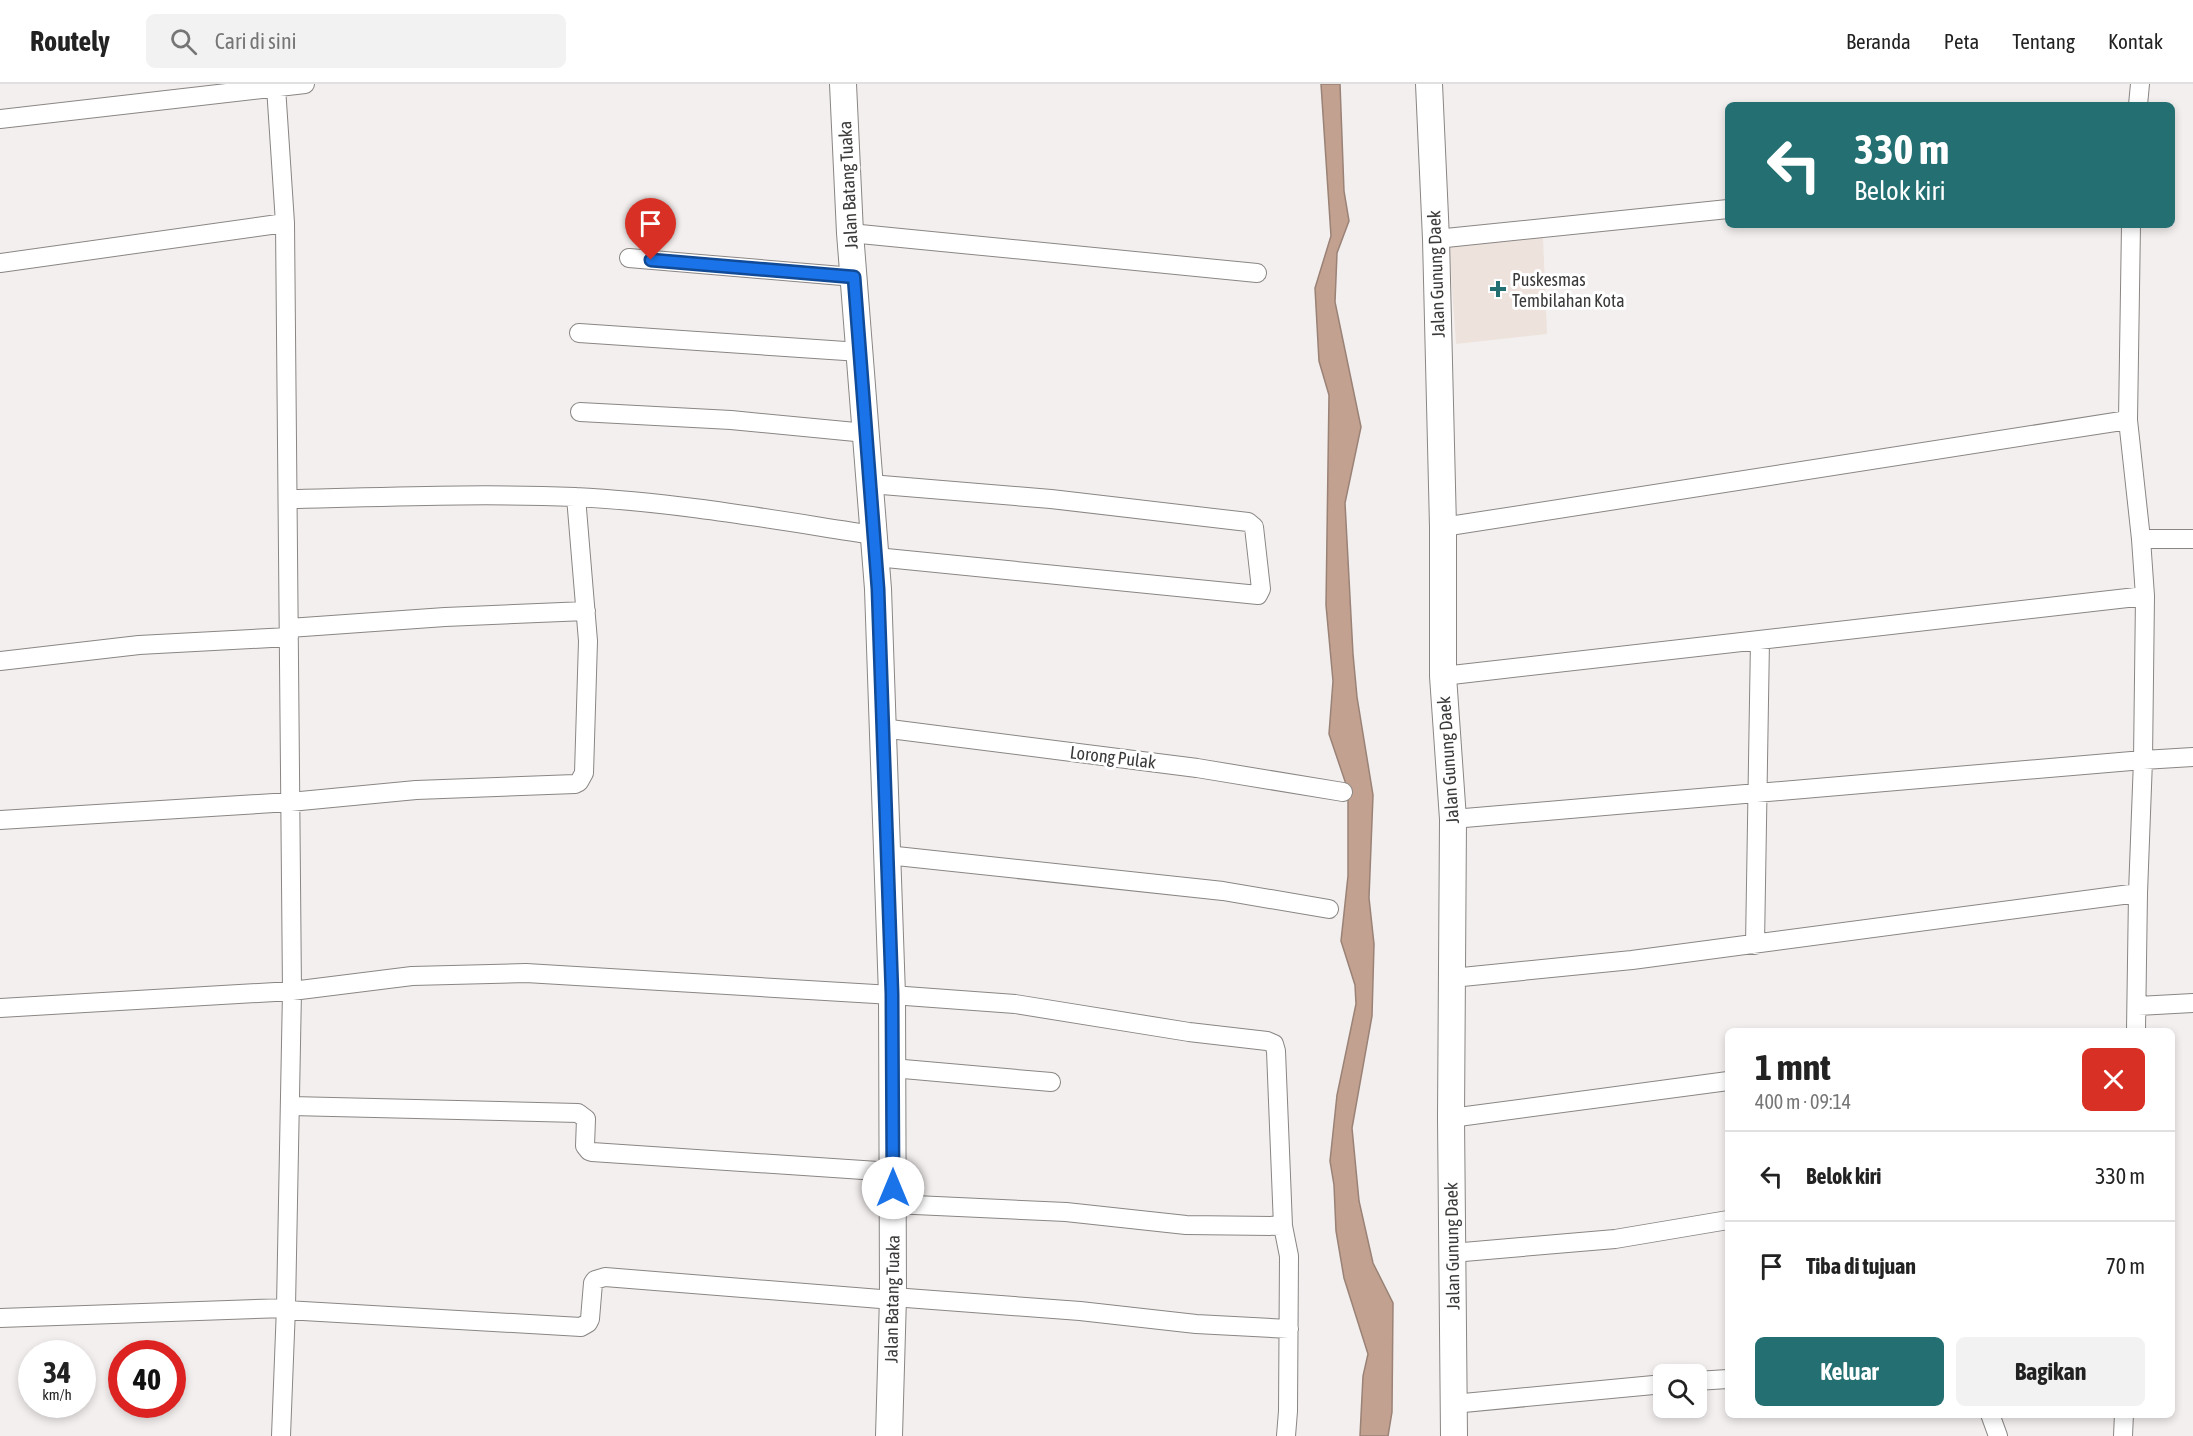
<!DOCTYPE html>
<html lang="id">
<head>
<meta charset="utf-8">
<style>
  :root { --surface:#fff; --page:#f2f2f2; --text:#222; --muted:#767676; --line:#e0e0e0; --accent:#236f72 }
  body { margin:0; font-family:"Asap Condensed",sans-serif; background:var(--page); color:var(--text); height:100vh; display:flex; flex-direction:column; font-size:22px; white-space:nowrap }
  * { box-sizing:border-box; margin:0 }
  p { font-size:20px; color:var(--muted) }
  .icon { flex:none; width:33px; height:33px; fill:none; stroke:currentColor; stroke-width:2; stroke-linecap:round; stroke-linejoin:round }
  .map { position:relative; flex:1; overflow:hidden }
  .details { position:absolute; left:1725px; top:944px; width:450px; height:390px; display:flex; flex-direction:column; background:var(--surface); border-radius:9px; box-shadow:0 3px 9px #0003 }
  .details>* { flex:none }
  .top-card { position:absolute; left:1725px; top:18px; width:450px; height:126px; border-radius:9px; box-shadow:0 3px 9px #0003; background:#236f72; color:#fff; overflow:hidden }
  .tools { position:absolute; left:1653px; top:1280px; display:grid; gap:12px }
  .tools a { display:grid; place-items:center; width:54px; height:54px; border-radius:9px; background:var(--surface); box-shadow:0 3px 9px #0003; font-size:30px }
  .speed { position:absolute; left:18px; top:1256px; display:flex; gap:12px; font-size:30px; font-weight:700; text-align:center }
  .speed>* { display:grid; place-content:center; width:78px; height:78px; border-radius:50%; background:var(--surface); box-shadow:0 3px 9px #0003; line-height:1 }
  .speed small { font-size:15px; font-weight:400 }
  .speed .limit { border:9px solid #d22; background:#fff; color:#111 }
  .pin { position:absolute; display:grid; place-items:center; width:51px; height:51px; color:#fff; margin:-62px -26px; border-radius:50% 50% 50% 0; rotate:-45deg; box-shadow:0 0 6px #0007 }
  .pin .icon { rotate:45deg }
  .me { position:absolute; width:66px; margin:-33px; rotate:0deg; stroke-linejoin:round; filter:drop-shadow(0 0 4px #0008) }
  .turn { display:flex; align-items:center; gap:21px; height:126px; padding:0 30px; font-size:27px }
  .turn .icon { width:78px; height:78px; stroke-width:2.5 }
  .turn b { display:block; font-size:42px; line-height:51px }
  .round { display:grid; place-items:center; flex:none; width:63px; height:63px; border-radius:9px; background:var(--page) }
  .headline { display:flex; align-items:center; justify-content:space-between; height:102px; padding:0 30px }
  h1 { font-size:36px; font-weight:700; line-height:45px }
  .primary-button { display:flex; gap:12px; margin-top:auto; padding:12px 30px }
  .primary-button a { flex:1; height:69px; border-radius:9px; background:var(--accent); color:#fff; font-size:24px; font-weight:700; line-height:69px; text-align:center }
  .primary-button a+a { background:var(--page); color:var(--text) }
  ul { padding:0; list-style:none }
  li { display:flex; align-items:center; gap:18px; height:90px; padding:0 30px; border-top:2px solid var(--line) }
  li div { flex:1 }
  li b { display:block; font-size:22px }
  li em { font-style:normal }
  header { display:flex; align-items:center; gap:36px; box-sizing:border-box; height:84px; padding:0 30px; background:var(--surface); border-bottom:2px solid var(--line) }
  header strong { font-size:28px }
  nav { display:flex; gap:33px; margin-inline-start:auto; font-size:21px }
  .search { width:420px; height:54px; background:var(--page); display:flex; align-items:center; gap:15px; box-sizing:border-box; padding:0 21px; border-radius:9px; color:var(--muted); font-size:22px }
  .map>svg:first-child { display:block }
  .built { fill:#ede2dc }
  .water { fill:#c2a190; stroke:#9a8276; stroke-width:1.5 }
  .lines { fill:none; stroke-linecap:round; stroke-linejoin:round }
  .street-casing { stroke:#898684; stroke-width:20 }
  .secondary-casing { stroke:#898684; stroke-width:28 }
  .street { stroke:#fff; stroke-width:18 }
  .secondary { stroke:#fff; stroke-width:26 }
  .route-casing { stroke:#114b97; stroke-width:15 }
  .route { stroke:#1a73e8; stroke-width:10 }
  .poi-dot { fill:#236f72; stroke:#fff; stroke-width:2 }
  .labels { text-anchor:middle; dominant-baseline:central; stroke-width:6; stroke-linejoin:round; paint-order:stroke }
  .street-label { font-size:18px; fill:#3c3a39; stroke:#fff }
  .poi-label { font-size:18px; fill:#3c3a39; stroke:#fff; text-anchor:start }
</style>
</head>
<body>
<header>
<strong>Routely</strong>
<div class="search"><svg class="icon" aria-label="search" viewBox="0 0 24 24"><circle cx="10" cy="10" r="6"/><path d="M15 15l6 6"/></svg>Cari di sini</div>
<nav><a>Beranda</a><a>Peta</a><a>Tentang</a><a>Kontak</a></nav>
</header>
<div class="map">
<svg width="2193" height="1352" viewBox="0 0 2193 1352">
  <rect width="100%" height="100%" fill="#f3efee"/>
  <path class="built" d="M1543,153L1547,250L1456,260L1449,161Z"/>
  <path class="water" d="M1321,0H1340L1344,107L1349,137L1337,169L1335,218L1361,343L1345,419L1353,570L1357,613L1373,711L1369,814L1374,860L1372,932L1352,1044L1359,1117L1373,1179L1393,1219L1392,1328L1388,1352H1360L1363,1292L1368,1270L1344,1194L1336,1147L1334,1101L1330,1077L1337,1011L1356,920L1355,901L1341,857L1348,792V706L1329,650L1333,597L1326,521L1329,311L1319,277L1315,204L1331,152Z"/>
  <g class="lines">
    <defs>
      <path id="street" d="M276,3L285,139L292,907L286,1223L281,1352
        M2138,21L2140,0
        M0,35L305,0
        M2131,141L2128,336L2141,455L2145,512L2143,676L2138,809L2136,946
        M850,149L1257,189
        M1436,155L1728,125
        M629,174L854,193
        M0,179L285,139
        M579,249L860,268
        M580,328L731,336L866,349
        M870,400L1051,415L1248,438L1254,443L1261,505L1258,511L876,473
        M288,415C384,413 480,409 575,413C676,418 775,436 874,451
        M1443,443L2128,336
        M2141,455H2193
        M289,544L445,533L586,527
        M0,577L139,561L289,553
        M1443,592L2145,512
        M882,644L1197,684L1343,708
        M1453,735L2143,676L2193,673
        M0,736L290,718L416,706L575,700L579,698L584,689L588,557L576,413
        M887,771L1223,807L1329,825
        M1755,861L1760,556
        M1452,894L1632,876L2138,809
        M2138,922L2193,919
        M0,924L292,907L412,892L526,889L892,911L1015,920L1189,948L1267,957L1274,960L1276,967L1283,1142L1289,1172L1288,1327L1286,1352
        M892,984L1051,998
        M291,1022L578,1029L586,1035L585,1062L589,1067L592,1068L893,1088
        M1451,1034L1728,997
        M893,1120L1066,1128L1186,1141L1283,1142
        M1452,1169L1615,1155L1728,1136
        M893,1213L1080,1227L1196,1240L1289,1245
        M286,1226L581,1243L588,1239L590,1235L593,1199L595,1196L605,1193L893,1216
        M0,1234L286,1224
        M1696,1297L1728,1295
        M1453,1320L1664,1300
        M1990,1330L1998,1352
        M2123,1352L2124,1330"/>
      <path id="secondary" d="M843,0L850,149L878,505L892,911L893,1213L889,1352
        M1429,0L1436,155L1443,443V592L1453,735L1451,1034L1454,1352"/>
    </defs>
    <use href="#street" class="street-casing"/>
    <use href="#secondary" class="secondary-casing"/>
    <use href="#street" class="street"/>
    <use href="#secondary" class="secondary"/>
  </g>
  <g class="lines">
    <defs>
      <path id="route" d="M651,176L854,193L878,505L892,910L893,1104"/>
    </defs>
    <use href="#route" class="route-casing"/>
    <use href="#route" class="route"/>
  </g>
  <path class="poi-dot" d="M1495 196h6v6h6v6h-6v6h-6v-6h-6v-6h6z"/>
  <g class="labels">
    <g class="street-label">
      <text transform="translate(848 101) rotate(-93)">Jalan Batang Tuaka</text>
      <text transform="translate(1436 190) rotate(-92)">Jalan Gunung Daek</text>
      <text transform="translate(1113 673) rotate(7)">Lorong Pulak</text>
      <text transform="translate(1448 676) rotate(-94)">Jalan Gunung Daek</text>
      <text transform="translate(1452 1162) rotate(-91)">Jalan Gunung Daek</text>
      <text transform="translate(892 1215) rotate(-89)">Jalan Batang Tuaka</text>
    </g>
    <g class="poi-label">
      <text x="1512" y="195">Puskesmas<tspan x="1512" dy="21">Tembilahan Kota</tspan></text>
    </g>
  </g>
</svg>
<div class="tools">
<a><svg class="icon" aria-label="search" viewBox="0 0 24 24"><circle cx="10" cy="10" r="6"/><path d="M15 15l6 6"/></svg></a>
</div>
<div class="speed"><div>34<small>km/h</small></div><div class="limit">40</div></div>
<div class="pin" style="left:651px;top:176px;background:#d93025"><svg class="icon" aria-label="arrive" viewBox="0 0 24 24"><path d="M6 21V4h12l-3 4 3 4H6"/></svg></div>
<svg class="me" style="left:893px;top:1104px" viewBox="-20 -20 40 40"><circle r="19" fill="#fff"/><path d="M0-13L10 11 0 6-10 11z" fill="#1a73e8"/></svg>
<div class="top-card">
<div class="turn"><svg class="icon" aria-label="left" viewBox="0 0 24 24"><path d="M17 20v-9H6M10 6l-5 5 5 5"/></svg><div><b>330 m</b>Belok kiri</div></div>
</div>
<section class="details">
<div class="headline"><div><h1>1 mnt</h1><p>400 m · 09:14</p></div><a class="round" style="background:#d93025;color:#fff"><svg class="icon" aria-label="close" viewBox="0 0 24 24"><path d="M6 6l12 12M18 6L6 18"/></svg></a></div>
<ul>
<li><svg class="icon" aria-label="left" viewBox="0 0 24 24"><path d="M17 20v-9H6M10 6l-5 5 5 5"/></svg><div><b>Belok kiri</b></div><em>330 m</em></li>
<li><svg class="icon" aria-label="arrive" viewBox="0 0 24 24"><path d="M6 21V4h12l-3 4 3 4H6"/></svg><div><b>Tiba di tujuan</b></div><em>70 m</em></li>
</ul>
<div class="primary-button"><a>Keluar</a><a>Bagikan</a></div>
</section>
</div>
</body>
</html>
